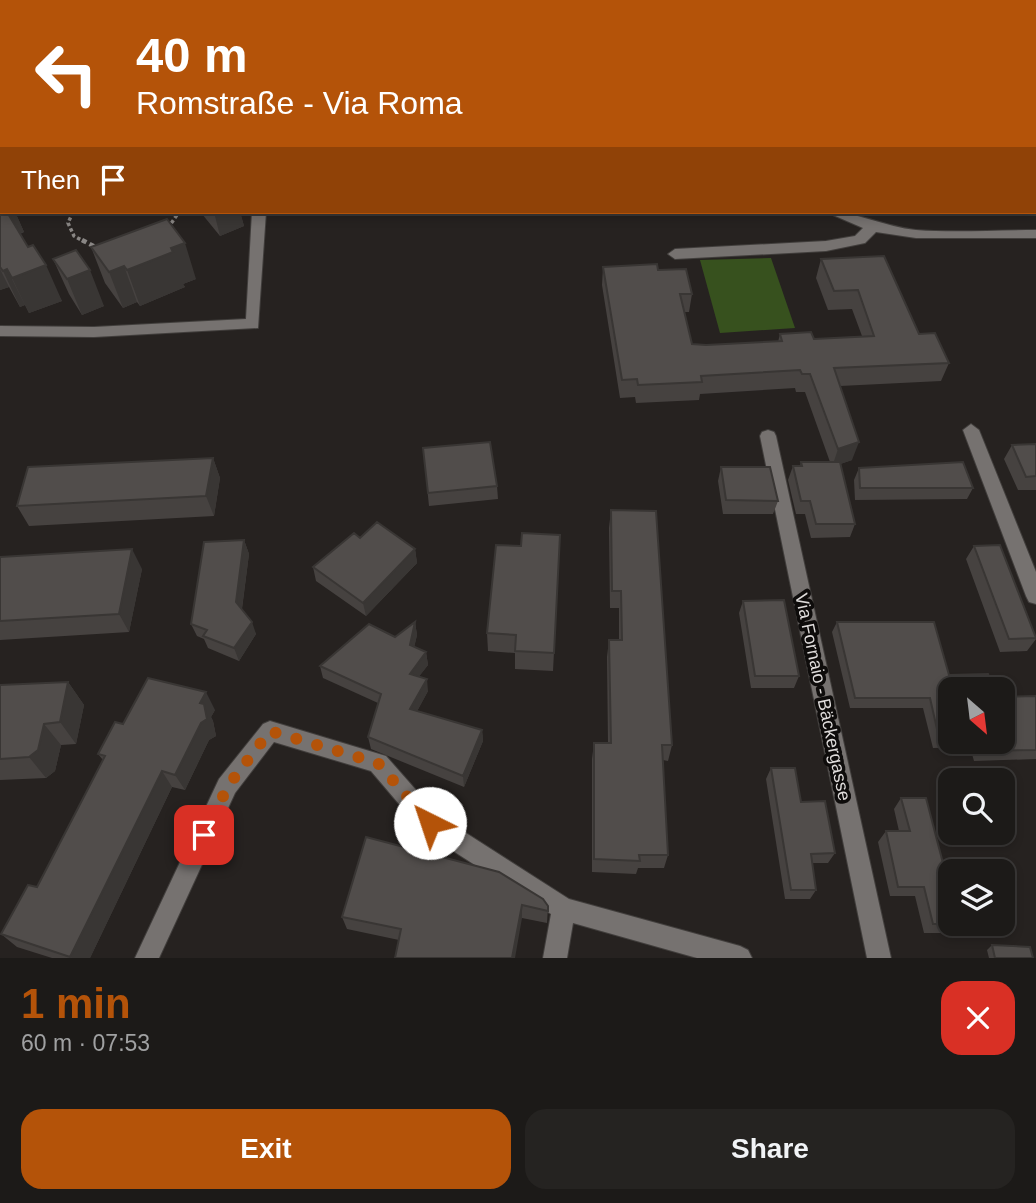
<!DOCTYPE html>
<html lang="en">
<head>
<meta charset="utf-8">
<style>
  :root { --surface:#1c1a18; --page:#252321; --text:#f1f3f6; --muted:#a0a1a2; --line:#3a3837; --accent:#b45309 }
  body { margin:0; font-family:Helvetica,sans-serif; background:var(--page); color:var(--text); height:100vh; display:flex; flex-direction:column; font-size:26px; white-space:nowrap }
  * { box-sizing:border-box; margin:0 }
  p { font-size:23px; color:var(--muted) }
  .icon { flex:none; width:38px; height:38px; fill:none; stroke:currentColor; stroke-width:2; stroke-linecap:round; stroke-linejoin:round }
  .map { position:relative; height:958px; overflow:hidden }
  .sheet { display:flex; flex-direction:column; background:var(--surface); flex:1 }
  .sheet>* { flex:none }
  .top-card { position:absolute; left:0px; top:0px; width:1036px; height:214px; box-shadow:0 4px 10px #0003,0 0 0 2px var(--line); background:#b45309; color:#fff; overflow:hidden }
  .needle { width:46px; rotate:152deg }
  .fabs { position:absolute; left:938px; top:677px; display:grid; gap:14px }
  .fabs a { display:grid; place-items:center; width:77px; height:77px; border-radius:14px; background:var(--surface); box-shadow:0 4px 10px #0003,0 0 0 2px var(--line); font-size:35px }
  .pin { position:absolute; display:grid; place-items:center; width:60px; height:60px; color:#fff; margin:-30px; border-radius:14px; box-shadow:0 4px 10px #0006 }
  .me { position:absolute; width:77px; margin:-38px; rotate:319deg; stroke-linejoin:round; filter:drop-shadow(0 0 5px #0008) }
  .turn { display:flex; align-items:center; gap:24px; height:147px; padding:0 21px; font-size:32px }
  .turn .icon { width:91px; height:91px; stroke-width:2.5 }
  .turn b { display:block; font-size:49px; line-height:60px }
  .then { display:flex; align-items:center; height:66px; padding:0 21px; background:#0003; gap:14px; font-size:26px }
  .round { display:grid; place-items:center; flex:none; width:74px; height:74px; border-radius:21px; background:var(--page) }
  .head { display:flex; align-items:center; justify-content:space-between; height:119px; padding:0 21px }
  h1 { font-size:42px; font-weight:800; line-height:52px; color:var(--accent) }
  .action { display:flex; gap:14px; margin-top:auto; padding:14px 21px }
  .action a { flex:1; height:80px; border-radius:21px; background:var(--accent); color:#fff; font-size:28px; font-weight:800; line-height:80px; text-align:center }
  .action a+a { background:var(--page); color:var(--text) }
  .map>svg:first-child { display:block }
  .green { fill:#37511e }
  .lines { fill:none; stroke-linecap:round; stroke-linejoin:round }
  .minor-casing { stroke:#413e3c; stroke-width:2 }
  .path-far1 { stroke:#898684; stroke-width:3.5; stroke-dasharray:3.5 2.5; stroke-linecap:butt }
  .path { stroke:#898684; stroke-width:4.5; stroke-dasharray:5 3.5; stroke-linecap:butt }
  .minor { fill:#767270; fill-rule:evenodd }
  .wall { fill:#464240 }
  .shaded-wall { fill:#393634 }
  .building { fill:#514d4b; stroke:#393634; stroke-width:2 }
  .route { stroke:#b45309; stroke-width:12; stroke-dasharray:0 21.6 }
  .labels { text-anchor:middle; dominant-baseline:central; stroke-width:7; stroke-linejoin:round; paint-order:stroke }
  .street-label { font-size:18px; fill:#dfdcdb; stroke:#0e0c0b }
</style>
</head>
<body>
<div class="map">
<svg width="1036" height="958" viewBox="0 0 1036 958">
  <rect width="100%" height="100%" fill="#262220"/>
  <path class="green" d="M771,258L795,328L720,333L700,260Z"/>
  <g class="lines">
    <defs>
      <path id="minor" d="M0,28H2V34H0Z
        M252,212H266L258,328L94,337L0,336V326L94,327L246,319Z
        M826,212C856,211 885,227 916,230C955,233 996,230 1036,230V238H916L876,232L865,243L826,251L675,259L668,254L675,249L826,241L855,236L863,228Z
        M971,424L979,430L1036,572V604L1029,602L1026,596L963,430Z
        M768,430L774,432L776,436L891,958H867L760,436L762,432Z
        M270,721L386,756L438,815L569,899L740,946L748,950L752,958H697L573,923L567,958H543L551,914L422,831L371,771L274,742L235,793L159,958H135L219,779L263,724Z"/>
    </defs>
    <use href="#minor" class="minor-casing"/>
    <path class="path-far1" d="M73,212L68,223L74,236L85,242
      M168,228L179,212"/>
    <path class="path" d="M82,240L97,248"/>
    <use href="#minor" class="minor"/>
  </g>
  <path class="wall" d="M182,0H225L193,2H182Z
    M502,0H533L510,2H502Z
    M1036,0V211H1034V2Z
    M0,108L2,212H23L16,214L24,232L20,234L62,301L29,313L25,305L20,307L9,287L0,290Z
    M202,212H240L244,226L220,236L202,214Z
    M726,212H776L729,215Z
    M91,247L196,279L183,284L185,287L140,306L137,302L123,308L105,283Z
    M53,259L104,306L82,315L69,294Z
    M821,259L919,334L949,363L941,381L840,386L852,460L840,464L855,524L850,537L811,538L805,514H796L788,480L793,466H800L801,462H830L805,392H796L795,388L700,394L699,400L636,403L635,397L620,398L602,285L603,267L658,270L692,294L689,312H684L692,344L706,345L778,342L780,334L814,339L862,336L852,309L828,310L816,278Z
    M1036,444V490H1018L1004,459L1012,445Z
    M423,448L497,486L498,499L429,506Z
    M213,458L220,478L214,516L29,526L17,506Z
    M721,467L778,501L773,514H723L718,481Z
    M859,468L973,488L967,499L855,500L854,480Z
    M611,510L672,745L668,761L663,760L668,855L664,868H638L636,874L592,872V759L594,743H608L607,657L609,640H619V608H610L609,528Z
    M560,535L553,671L515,669V653L488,651L487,633L521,546Z
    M360,538L415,549L417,563L366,616L316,581L313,567Z
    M244,540L249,554L242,609L256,634L239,661L208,648L204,639L197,636L191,624Z
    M974,546L1036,639L1027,651L1000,652L966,559Z
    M0,557L142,569L129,632L0,640Z
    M743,601L799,676L794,688H751L739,613Z
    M415,622L417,635L414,647L426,652L428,665L419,676L428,691L417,711L482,730L483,741L464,787L371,749L368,737L378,703L323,678L320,666L395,637Z
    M837,622L950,690V742H1003L1036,696V759L974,761L970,747L933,748L923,708H850L832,632Z
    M68,682L84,705L76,744L61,745L55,771L46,778L0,780V685Z
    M215,710L211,717L213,721L216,736L209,740L185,790L172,787L90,958H52L17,947L1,934L37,887L103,760L98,754L123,724Z
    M771,768L835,853L828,863H812L816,890L810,899H785L766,779Z
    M901,798L959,924L950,933H924L915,896H890L878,842L886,831H899L894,809Z
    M366,837L548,906L547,923L522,918L399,940L347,929L342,917Z
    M992,945L1033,958H989L987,950Z"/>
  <path class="shaded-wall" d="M5,212H23L16,214L24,232L15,235Z
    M214,212H240L244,226L220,236Z
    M185,243L196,279L183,284L185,287L140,306L127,270L171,248Z
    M46,265L62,301L29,313L12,278Z
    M124,266L137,302L123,308L109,272Z
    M0,269L9,287L0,290Z
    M7,269L25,305L20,307L3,271Z
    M90,270L104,306L82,315L67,279Z
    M859,442L852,460L832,467L838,449Z
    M213,458L220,478L214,516L206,496Z
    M244,540L249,554L241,615L236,602Z
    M132,549L142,569L129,632L119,614Z
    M415,549L417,563L366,616L363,603Z
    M252,622L256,634L239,661L234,648Z
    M415,622L417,635L412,657L410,645Z
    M426,652L428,665L412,686L410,674Z
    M427,679L428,691L412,721L410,709Z
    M68,682L84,705L76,744L60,722Z
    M206,692L215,710L211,717L213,721L216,736L209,740L185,790L175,775L200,703Z
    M44,724L61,745L55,771L46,778L29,757Z
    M482,730L483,741L464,787L463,776Z
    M162,771L172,787L90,958H72L70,957Z
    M522,905V918L515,958H512Z"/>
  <path class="building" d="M719,0H1036V189H1034V2H719Z
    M2,107V178L0,179V108Z
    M0,184L2,186V198L0,199Z
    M0,201L2,204V212H7L28,247L33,245L46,265L12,278L7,269L3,271L0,267Z
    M167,219L185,243L171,248L173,252L127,270L124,266L109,272L91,247Z
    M76,250L90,270L67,279L53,259Z
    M884,256L919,334L935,333L949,363L834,368L859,442L838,449L810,374H802L800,370L701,376L702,382L638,385L637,379L622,380L603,267L657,264L658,270L686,269L692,294H680L692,344L706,345L782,341L780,334L811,332L814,339L874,336L858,290L834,291L821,259Z
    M490,442L497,486L428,493L423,448Z
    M1036,444V476L1026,477L1012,445Z
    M213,458L206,496L17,506L28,467Z
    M801,462H840L855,524H816L810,501H801L793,466H802Z
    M963,462L973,488H860L859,468Z
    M721,467H770L778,501L726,500Z
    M611,510L656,511L672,745H662L668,855H639L640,861L594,859V743H611L609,640H622L621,591H612Z
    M377,522L415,549L363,603L313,567L354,533L360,538Z
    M522,533L560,535L554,653L515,651L516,635L487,633L496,545L521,546Z
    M244,540L236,602L252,622L234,648L203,636L207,630L191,624L204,542Z
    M1000,545L1036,638L1009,639L974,546Z
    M132,549L119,614L0,621V557Z
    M784,600L799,676H755L743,601Z
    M415,622L410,645L426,652L410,674L427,679L410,709L482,730L463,776L368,737L381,694L320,666L369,624L395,637Z
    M837,622H934L949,675L988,674L993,690H950V738H939L930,698H855Z
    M148,678L206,692L200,703L204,704L207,719L201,723L175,775L162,771L70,957L1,934L28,885L37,887L105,756L98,754L115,722L123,724Z
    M68,682L60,722L44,724L38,750L29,757L0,759V685Z
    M1036,696V750L981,751L979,742H1003V697Z
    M771,768H795L801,802L825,801L835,853L811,854L816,890H791Z
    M901,798H926L950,890V924H933L924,887H898L886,831H910Z
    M366,837L499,872L543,899L548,906V911L522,905L512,958H395L401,929L342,917Z
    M992,945L1030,947L1033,958H995Z"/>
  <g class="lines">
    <path class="route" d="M204,835L228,786L270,731L378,763L430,823"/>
  </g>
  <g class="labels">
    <g class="street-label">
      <text transform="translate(823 697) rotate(78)">Via Fornaio - Bäckergasse</text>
    </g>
  </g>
</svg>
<div class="fabs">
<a><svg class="needle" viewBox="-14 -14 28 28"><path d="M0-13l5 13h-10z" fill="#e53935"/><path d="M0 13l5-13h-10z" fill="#a0a1a2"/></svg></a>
<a><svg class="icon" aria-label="search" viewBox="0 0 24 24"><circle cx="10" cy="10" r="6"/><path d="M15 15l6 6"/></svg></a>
<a><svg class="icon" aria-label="layers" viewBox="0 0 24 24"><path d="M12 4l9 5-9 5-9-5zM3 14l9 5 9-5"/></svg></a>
</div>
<div class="pin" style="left:204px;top:835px;background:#d93025"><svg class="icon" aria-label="arrive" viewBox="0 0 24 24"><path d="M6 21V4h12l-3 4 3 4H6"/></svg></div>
<svg class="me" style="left:430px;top:823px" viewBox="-20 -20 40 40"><circle r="19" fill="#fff"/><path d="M0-13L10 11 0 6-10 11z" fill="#b45309"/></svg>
<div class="top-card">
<div class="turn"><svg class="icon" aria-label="left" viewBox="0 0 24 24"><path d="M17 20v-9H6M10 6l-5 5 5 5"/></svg><div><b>40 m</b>Romstraße - Via Roma</div></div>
<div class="then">Then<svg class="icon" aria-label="arrive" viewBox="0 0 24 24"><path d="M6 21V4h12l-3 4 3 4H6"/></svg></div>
</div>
</div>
<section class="sheet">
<div class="head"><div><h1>1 min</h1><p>60 m · 07:53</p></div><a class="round" style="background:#d93025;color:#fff"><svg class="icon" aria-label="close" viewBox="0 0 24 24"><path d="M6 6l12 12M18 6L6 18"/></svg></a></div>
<div class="action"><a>Exit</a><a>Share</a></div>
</section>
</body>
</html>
